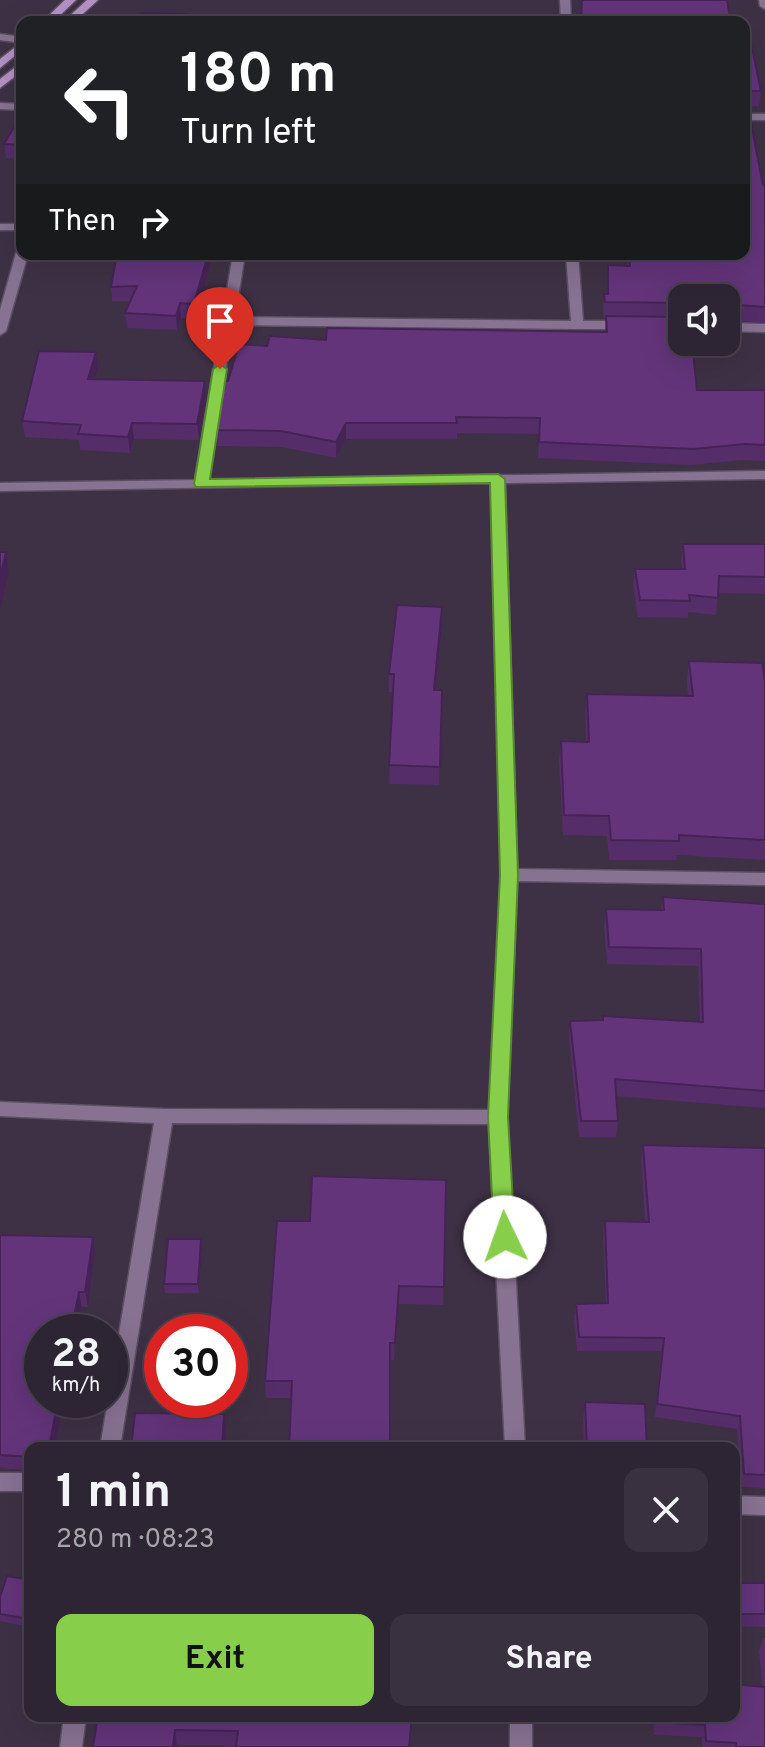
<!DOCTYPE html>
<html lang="en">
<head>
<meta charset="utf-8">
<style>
  :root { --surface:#2e2534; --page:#3a3140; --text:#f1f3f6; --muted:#a7a5ac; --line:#49424f; --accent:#87cf4b }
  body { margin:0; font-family:Overpass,sans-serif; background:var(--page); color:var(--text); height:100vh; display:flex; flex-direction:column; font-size:30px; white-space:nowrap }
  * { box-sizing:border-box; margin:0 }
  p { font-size:26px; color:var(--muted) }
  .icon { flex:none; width:44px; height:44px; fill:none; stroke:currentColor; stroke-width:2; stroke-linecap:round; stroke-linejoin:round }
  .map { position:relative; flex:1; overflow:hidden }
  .details { position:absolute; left:24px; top:1442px; width:716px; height:280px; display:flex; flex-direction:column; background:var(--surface); border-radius:16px; box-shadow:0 8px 32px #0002,0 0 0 2px var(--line) }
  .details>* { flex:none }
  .guide { position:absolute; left:16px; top:16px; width:734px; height:244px; border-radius:16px; box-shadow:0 8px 32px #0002,0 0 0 2px var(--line); background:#202124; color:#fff; overflow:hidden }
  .tools { position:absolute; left:668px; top:284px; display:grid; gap:16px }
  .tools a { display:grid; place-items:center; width:72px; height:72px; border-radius:16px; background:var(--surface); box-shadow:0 8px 32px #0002,0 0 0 2px var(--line); font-size:40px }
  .speed { position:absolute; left:24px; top:1314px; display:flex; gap:16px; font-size:40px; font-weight:700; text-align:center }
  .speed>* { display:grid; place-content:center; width:104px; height:104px; border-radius:50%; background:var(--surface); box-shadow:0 8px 32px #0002,0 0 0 2px var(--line); line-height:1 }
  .speed small { font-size:20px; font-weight:400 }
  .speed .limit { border:12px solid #d22; background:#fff; color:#111 }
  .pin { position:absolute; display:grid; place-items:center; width:68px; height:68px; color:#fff; margin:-82px -34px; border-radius:50% 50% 50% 0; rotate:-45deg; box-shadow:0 0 8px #0007 }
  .pin .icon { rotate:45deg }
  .me { position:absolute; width:88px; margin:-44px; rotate:357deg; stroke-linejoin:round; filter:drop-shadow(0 0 6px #0008) }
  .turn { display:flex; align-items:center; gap:28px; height:168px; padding:0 32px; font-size:36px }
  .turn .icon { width:104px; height:104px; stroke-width:2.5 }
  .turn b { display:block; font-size:56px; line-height:68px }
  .then { display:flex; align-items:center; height:76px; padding:0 32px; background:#0003; gap:16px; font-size:30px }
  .round { display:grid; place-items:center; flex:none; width:84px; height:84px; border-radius:16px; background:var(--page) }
  .overview { display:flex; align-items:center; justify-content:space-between; height:136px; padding:0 32px }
  h1 { font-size:48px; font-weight:700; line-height:60px }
  .action { display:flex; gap:16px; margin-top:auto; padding:16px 32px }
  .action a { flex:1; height:92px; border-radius:16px; background:var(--accent); color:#111; font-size:32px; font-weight:700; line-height:92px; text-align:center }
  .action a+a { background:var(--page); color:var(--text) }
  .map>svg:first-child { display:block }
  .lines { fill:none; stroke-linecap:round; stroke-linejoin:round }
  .street-casing { stroke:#5b4f62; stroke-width:3 }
  .secondary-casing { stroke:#5b4f62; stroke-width:3 }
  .street { fill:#877292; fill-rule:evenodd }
  .secondary { fill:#b492c6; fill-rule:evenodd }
  .wall { fill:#552d69 }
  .shaded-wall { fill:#452455 }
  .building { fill:#63347a; stroke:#452455; stroke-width:2 }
  .route { fill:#87cf4b; stroke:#588731; stroke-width:2 }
</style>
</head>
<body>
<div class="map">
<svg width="765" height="1747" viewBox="0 0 765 1747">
  <rect width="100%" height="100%" fill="#3e3145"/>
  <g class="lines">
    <defs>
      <path id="street" d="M560,0H570L571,22H561Z
        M759,0H765V9L760,6Z
        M0,34L22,37V43L0,40Z
        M0,103L22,104V110L0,109Z
        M744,114H765V120H744Z
        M0,224H22V230H0Z
        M22,249V254H28L6,331L0,335V310L16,253Z
        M233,254H245L235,317L571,321L566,254H578L583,321H627L633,325L627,329H577L233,325L208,480L765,471V479L505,483L517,869L765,873V885L517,881L507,1117L525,1448H505L489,1124L172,1123L120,1448H100L154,1123L0,1116V1102L164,1109L490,1110L501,875L491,483L0,491V483L195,480Z
        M726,323L765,324V332L726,331Z
        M0,1473H30V1491H0Z
        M734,1496L765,1497V1515L734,1514Z
        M64,1716H86L82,1747H60Z
        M510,1716H532V1747H510Z"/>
      <path id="secondary" d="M65,0H76L53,22H42Z
        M87,0H98L74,22H63Z
        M22,42V50L0,68V59Z
        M22,62V71L0,88V79Z"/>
    </defs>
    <use href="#street" class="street-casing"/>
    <use href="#secondary" class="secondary-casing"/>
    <use href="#street" class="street"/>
    <use href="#secondary" class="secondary"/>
  </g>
  <path class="wall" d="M744,24L761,91L759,106H745L763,185H765V323L726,320V298H682V342L697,390H765V461L742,460L691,465L538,458L539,434L457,433V439H346L336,458L282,447L217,446L216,430L228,381L267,346L326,340L605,332L606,318H604L603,310L604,294H607L608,265L627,266V254H744Z
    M22,114V159L6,158L4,144Z
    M117,254H211L212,259L195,319L181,318L177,330L127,328L125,313L130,301H112L111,287Z
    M96,352L98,368L94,380L205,381L206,397L199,440L134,439L130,453L80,450L79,440L25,437L22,421Z
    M683,544H765V594L718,593L716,615L688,612V618L638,617L633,586L635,569H682L681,561Z
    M442,625L436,690H442L439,785L389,784L393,692H389V674Z
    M689,661L765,682V860L677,855L676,860H609L607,836L563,835L559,761L561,741L586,742L585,714L587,694L688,696L687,681Z
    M663,897L765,904V1108L616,1096L618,1121L616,1137H579L569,1038L570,1021L602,1020L603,1016L700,1022L698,966L607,964L604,926L606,909L661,910Z
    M643,1145L765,1148V1488L741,1487L737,1429L655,1417L661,1351H577L574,1317L576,1304L606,1303L603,1235L605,1221L645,1222L641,1159Z
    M446,1180L443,1305L399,1304L394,1360H390L291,1398H266L265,1381L310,1221Z
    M0,1235L93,1237L95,1252L88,1307H82L42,1400H64L55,1448H30V1471L0,1468Z
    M202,1248L199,1293H165L164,1284Z
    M585,1402L647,1448H584L583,1419Z
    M30,1580V1627L0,1621V1597Z
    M734,1583H765V1627L734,1626Z
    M763,1638H765V1747H702V1737L654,1735L653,1716H734L762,1686L759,1651Z
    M98,1716H412L410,1747H236V1746L178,1745Z"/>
  <path class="shaded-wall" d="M208,254H211L212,259L195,319L194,304Z
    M180,303L181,318L177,330L176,316Z
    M96,352L98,368L90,395L88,379Z
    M205,381L206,397L199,440L197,424Z
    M132,423L134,439L130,453L128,437Z
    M346,423V439L336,458V442Z
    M6,552L9,570L0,610V578Z
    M442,607V625L434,708V690Z
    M93,1237L95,1252L88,1307L85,1292Z
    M201,1239L202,1248L199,1293L198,1284Z
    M399,1286V1304L394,1360L395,1343Z
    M79,1292L82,1307L77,1332H71Z
    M58,1400H64L55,1448H49Z
    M224,1414L226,1431L225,1448H222Z
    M175,1730L177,1747H173Z"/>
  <path class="building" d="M582,0H727L731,22H460V16L581,19Z
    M141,13L186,14L183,22H138Z
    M744,24H747L761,91H745L744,98Z
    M744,106L748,108L763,185H765V307L728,304L726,306V298H682V303L605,302L604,294H608V265L630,266L629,254H744Z
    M22,114V145L4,144Z
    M117,254H208L194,304L180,303L176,316L125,313L137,286L111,287Z
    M606,316L682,317V342H692L697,390H765V445L745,444L693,449L539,442L540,418L456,417L457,423H346L336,442L281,431L216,430L223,381H228L239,344L267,346L270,336L326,340L327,328L607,332Z
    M39,351L96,352L88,379L205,381L197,424L132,423L128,437L78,434L81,425L22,421Z
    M683,544H765V577L719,576L718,598L689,595L690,601L640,600L635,569H685Z
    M0,552H6L0,578Z
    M397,605L442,607L434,690H442L440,767L389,765L394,674H389Z
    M689,661L762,663L765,682V840L679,835V841L611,840L609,816L564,815L561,741L589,742L587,694L693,696Z
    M663,897L765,904V1091L615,1079L618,1121H581L570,1021L603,1020V1016L703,1022L701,949L609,947L606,909L664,910Z
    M643,1145L765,1148V1475L744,1474L740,1416L657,1404L664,1338L579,1337L576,1304L608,1303L605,1221L649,1222Z
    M312,1176L446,1180L444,1287L399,1286L395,1343H390V1448H289L292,1381H265L277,1221H310Z
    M0,1235L93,1237L85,1292H79L71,1332H42V1400H58L49,1448H30V1457L0,1455Z
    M168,1239H201L198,1284H164Z
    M585,1402L645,1404L647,1448H587Z
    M135,1413L224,1414L222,1448H131Z
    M7,1576L30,1580V1619L0,1614V1597Z
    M734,1583H765V1614H734Z
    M734,1684L765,1687V1747H736V1743L706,1741L705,1725L657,1722V1716H734Z
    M98,1716H412L409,1747H236L238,1731L175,1730L173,1747H93Z"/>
  <path class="route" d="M220,364L227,369L210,479L498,474L505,479L518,875L508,1117L515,1237L512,1244L505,1246L497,1244L494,1237L488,1117L500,875L490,483L196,487L194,484L213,369Z"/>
</svg>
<div class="tools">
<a><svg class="icon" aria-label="sound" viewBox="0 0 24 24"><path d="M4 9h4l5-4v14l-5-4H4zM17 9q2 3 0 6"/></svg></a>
</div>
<div class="speed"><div>28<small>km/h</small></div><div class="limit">30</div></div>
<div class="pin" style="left:220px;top:369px;background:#d93025"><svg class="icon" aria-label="arrive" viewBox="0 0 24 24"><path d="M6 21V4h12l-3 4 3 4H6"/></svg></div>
<svg class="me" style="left:505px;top:1237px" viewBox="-20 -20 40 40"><circle r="19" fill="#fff"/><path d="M0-13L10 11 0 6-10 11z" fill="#87cf4b"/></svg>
<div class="guide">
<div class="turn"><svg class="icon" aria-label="left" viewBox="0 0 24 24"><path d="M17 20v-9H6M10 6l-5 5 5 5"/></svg><div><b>180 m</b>Turn left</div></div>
<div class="then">Then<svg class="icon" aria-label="right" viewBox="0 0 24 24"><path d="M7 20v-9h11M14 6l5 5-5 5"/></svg></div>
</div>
<section class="details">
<div class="overview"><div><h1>1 min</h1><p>280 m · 08:23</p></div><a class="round"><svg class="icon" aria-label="close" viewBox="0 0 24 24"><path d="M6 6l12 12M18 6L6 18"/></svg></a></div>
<div class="action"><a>Exit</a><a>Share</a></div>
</section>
</div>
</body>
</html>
